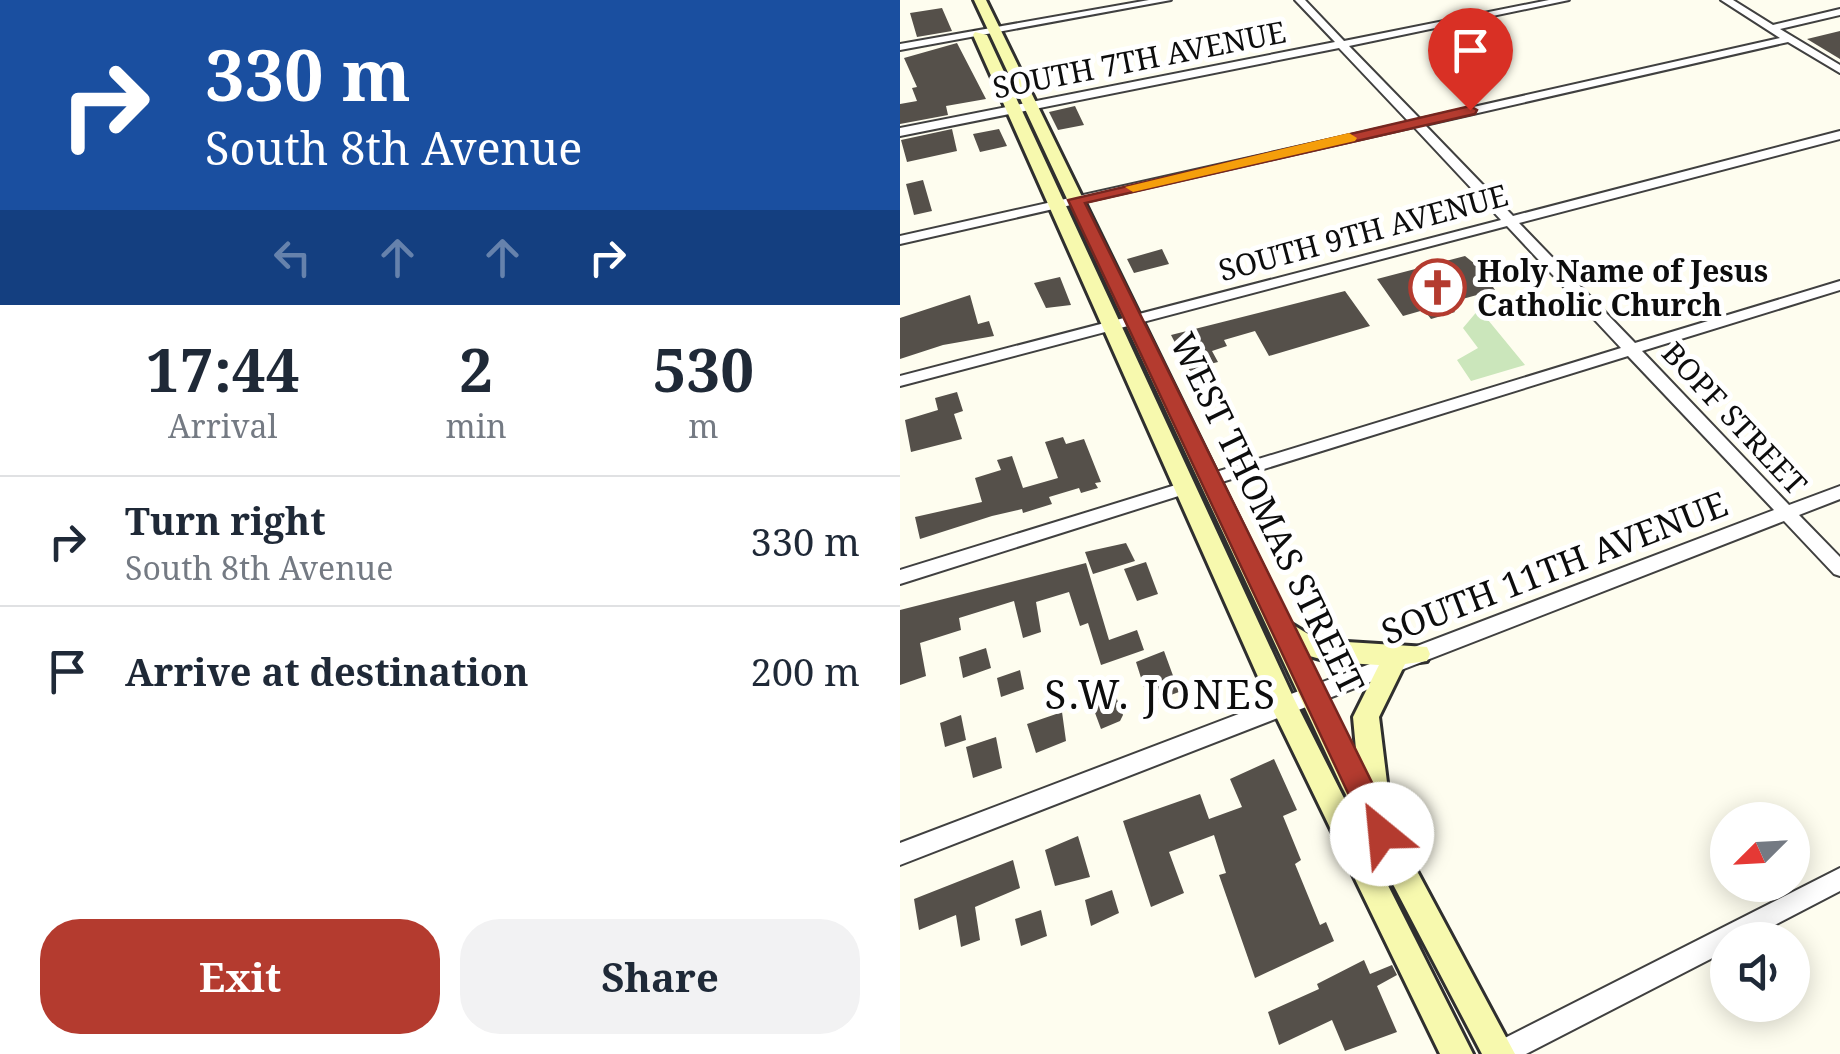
<!DOCTYPE html>
<html lang="en">
<head>
<meta charset="utf-8">
<style>
  :root { --surface:#fff; --page:#f2f2f3; --text:#1f2937; --muted:#747a83; --line:#e0e1e3; --accent:#b43b2f }
  body { margin:0; font-family:"Noto Serif",serif; background:var(--page); color:var(--text); height:100vh; display:flex; flex-direction:column; font-size:38px; white-space:nowrap }
  * { box-sizing:border-box; margin:0 }
  p { font-size:32px; color:var(--muted) }
  .icon { flex:none; width:55px; height:55px; fill:none; stroke:currentColor; stroke-width:2; stroke-linecap:round; stroke-linejoin:round }
  .map { position:relative; flex:1; overflow:hidden }
  .side { display:flex; flex-direction:column; background:var(--surface); width:900px }
  .side>* { flex:none }
  .banner { background:#1a4fa0; color:#fff; overflow:hidden }
  .needle { width:65px; rotate:246deg }
  .buttons { position:absolute; left:810px; top:802px; display:grid; gap:20px }
  .buttons a { display:grid; place-items:center; width:100px; height:100px; border-radius:50%; background:var(--surface); box-shadow:0 5px 25px #0003; font-size:50px }
  .pin { position:absolute; display:grid; place-items:center; width:85px; height:85px; color:#fff; margin:-102px -42px; border-radius:50% 50% 50% 0; rotate:-45deg; box-shadow:0 0 10px #0007 }
  .pin .icon { rotate:45deg }
  .me { position:absolute; width:110px; margin:-55px; rotate:332deg; stroke-linejoin:round; filter:drop-shadow(0 0 8px #0008) }
  .turn { display:flex; align-items:center; gap:35px; height:210px; padding:0 40px; font-size:45px }
  .turn .icon { width:130px; height:130px; stroke-width:2.5 }
  .turn b { display:block; font-size:70px; line-height:85px }
  .lanes { display:flex; align-items:center; height:95px; padding:0 40px; background:#0003; justify-content:center; gap:50px; direction:ltr }
  .lanes .off { opacity:.35 }
  .eta { display:flex; justify-content:space-evenly; align-items:center; height:170px; text-align:center }
  .eta b { font-size:60px; font-weight:700; line-height:70px }
  .button { display:flex; gap:20px; margin-top:auto; padding:20px 40px }
  .button a { flex:1; height:115px; border-radius:40px; background:var(--accent); color:#fff; font-size:40px; font-weight:700; line-height:115px; text-align:center }
  .button a+a { background:var(--page); color:var(--text) }
  ul { padding:0; list-style:none }
  li { display:flex; align-items:center; gap:30px; height:130px; padding:0 40px; border-top:2px solid var(--line) }
  li div { flex:1 }
  li b { display:block; font-size:38px }
  li em { font-style:normal }
  main { display:flex; flex:1; min-height:0 }
  .map>svg:first-child { display:block }
  .green { fill:#cbe6bb }
  .building { fill:#55504a }
  .lines { fill:none; stroke-linecap:round; stroke-linejoin:round }
  .minor-casing { stroke:#404040; stroke-width:4 }
  .secondary-casing { stroke:#2f2f2f; stroke-width:6 }
  .minor { fill:#fff; fill-rule:evenodd }
  .secondary { fill:#f7f9ae; fill-rule:evenodd }
  .route { fill:#b43b2f; stroke:#75261f; stroke-width:2.5 }
  .slow { fill:#f59e0b }
  .labels { text-anchor:middle; dominant-baseline:central; stroke-width:10; stroke-linejoin:round; paint-order:stroke }
  .far-street-label { font-size:30px; fill:#0d0d0d; stroke:#fff }
  .far-poi-label { font-size:30px; font-weight:bold; fill:#0d0d0d; stroke:#fff; text-anchor:start }
  .street-label { font-size:35px; fill:#0d0d0d; stroke:#fff }
  .quarter-label { font-size:40px; letter-spacing:2.5px; fill:#0d0d0d; stroke:#fff }
</style>
</head>
<body>
<main>
<section class="side">
<div class="banner">
<div class="turn"><svg class="icon" aria-label="right" viewBox="0 0 24 24"><path d="M7 20v-9h11M14 6l5 5-5 5"/></svg><div><b>330 m</b>South 8th Avenue</div></div>
<div class="lanes"><svg class="icon off" aria-label="left" viewBox="0 0 24 24"><path d="M17 20v-9H6M10 6l-5 5 5 5"/></svg><svg class="icon off" aria-label="ahead" viewBox="0 0 24 24"><path d="M12 20V5M6 11l6-6 6 6"/></svg><svg class="icon off" aria-label="ahead" viewBox="0 0 24 24"><path d="M12 20V5M6 11l6-6 6 6"/></svg><svg class="icon" aria-label="right" viewBox="0 0 24 24"><path d="M7 20v-9h11M14 6l5 5-5 5"/></svg></div>
</div>
<div class="eta">
<div><b>17:44</b><p>Arrival</p></div>
<div><b>2</b><p>min</p></div>
<div><b>530</b><p>m</p></div>
</div>
<ul>
<li><svg class="icon" aria-label="right" viewBox="0 0 24 24"><path d="M7 20v-9h11M14 6l5 5-5 5"/></svg><div><b>Turn right</b><p>South 8th Avenue</p></div><em>330 m</em></li>
<li><svg class="icon" aria-label="arrive" viewBox="0 0 24 24"><path d="M6 21V4h12l-3 4 3 4H6"/></svg><div><b>Arrive at destination</b></div><em>200 m</em></li>
</ul>
<div class="button"><a>Exit</a><a>Share</a></div>
</section>
<div class="map">
<svg width="940" height="1054" viewBox="0 0 940 1054">
  <rect width="100%" height="100%" fill="#fefdef"/>
  <path class="green" d="M579,309L625,365L571,381L557,360L578,348L563,328Z"/>
  <path class="building" d="M42,8L52,31L17,37L10,13Z
    M940,31V59L907,39Z
    M57,43L86,99L46,106L48,115L0,124V104L17,101L12,88L17,87L4,58Z
    M175,106L184,125L158,130L149,112Z
    M52,129L57,151L7,162L1,140Z
    M99,129L107,146L80,152L73,134Z
    M23,180L32,211L14,215L6,184Z
    M262,249L269,264L234,273L227,259Z
    M565,256L575,264L584,261L603,276L589,281L595,290L548,303L555,312L531,319L524,310L503,316L477,279Z
    M160,277L171,305L146,308L134,283Z
    M445,291L470,326L369,356L355,331L324,340L327,346L312,351L318,362L310,364L318,379L297,385L271,335Z
    M70,295L78,324L89,321L94,336L43,345L0,359V318Z
    M57,392L63,411L54,414L62,439L11,452L5,420L38,410L35,398Z
    M163,437L166,444L184,439L201,482L195,483L198,488L181,493L179,488L149,497L152,504L123,513L122,509L92,516L20,539L15,517L82,502L75,478L101,470L97,460L112,456L123,488L158,478L145,442Z
    M226,543L235,561L193,574L185,552Z
    M246,562L258,594L237,601L224,569Z
    M186,563L209,640L237,630L244,650L201,665L188,623L180,626L169,592L136,602L141,632L123,638L114,601L59,618L61,630L20,643L26,676L0,685V610Z
    M86,648L91,668L63,678L59,657Z
    M264,651L279,692L249,703L236,662Z
    M120,670L124,689L101,697L97,678Z
    M212,686L223,715L220,721L201,729L188,694Z
    M162,712L166,741L136,753L127,724Z
    M61,715L66,740L45,747L40,723Z
    M96,737L102,768L73,778L66,747Z
    M374,759L397,810L383,816L401,860L395,864L420,925L426,922L434,941L355,978L319,875L326,873L314,835L269,852L284,893L251,907L223,821L300,794L309,819L342,807L330,779Z
    M178,836L190,877L155,886L145,850Z
    M113,860L120,888L75,907L80,940L61,947L56,915L19,930L14,899Z
    M212,890L219,913L191,926L185,900Z
    M141,910L147,936L121,946L115,919Z
    M464,960L470,974L492,965L497,975L477,986L497,1032L445,1051L432,1020L379,1045L368,1012L419,989L417,984Z"/>
  <g class="lines">
    <defs>
      <path id="minor" d="M249,0H271L0,50V44Z
        M395,0H405L444,41L649,0H669L449,46L520,119L880,38L821,0H833L873,25L940,9V15L880,29L940,65V73L888,42L525,125L613,216L940,131V139L619,223L735,343L940,281V290L742,351L889,505L940,486V499L899,515L940,557V576L934,574L884,521L0,865V843L874,510L728,356L309,486L303,484L301,480L303,476L721,348L607,226L0,386V376L601,220L514,127L0,244V236L509,122L439,48L0,136V128L435,42Z
        M282,483L290,489L288,493L0,584V570Z
        M940,868V891L846,940H828V950L626,1054H587L591,1045Z"/>
      <path id="secondary" d="M74,0H86L390,623L408,634L431,641L527,647L530,654L527,661L505,664L479,717L490,807L487,815L615,1054H582L442,787ZM406,655L431,662L479,665L453,717L457,760Z
        M75,32L87,35L394,699L573,1054H540L371,706L73,35Z"/>
    </defs>
    <use href="#minor" class="minor-casing"/>
    <use href="#secondary" class="secondary-casing"/>
    <use href="#minor" class="minor"/>
    <use href="#secondary" class="secondary"/>
  </g>
  <path class="route" d="M570,106L577,110L575,114L185,203L493,825L497,834L493,844L482,848L472,844L168,200Z"/>
  <path class="slow" d="M449,133L457,138L455,141L233,192L225,187Z"/>
  <defs>
    <symbol id="church-ring" viewBox="-11 -11 22 22"><circle r="9.5" fill="#fff" stroke="#b43b2f" stroke-width="1.5"/><path d="M-1.2-6h2.4v3.5h3.3v2.4h-3.3V6h-2.4V-.1h-3.3v-2.4h3.3Z" fill="#b43b2f"/></symbol>
  </defs>
  <g fill-rule="evenodd">
    <use href="#church-ring" x="506" y="256" width="63" height="63"/>
  </g>
  <g class="labels">
    <g class="far-street-label">
      <text transform="translate(239 59) rotate(-11)">SOUTH 7TH AVENUE</text>
      <text transform="translate(463 232) rotate(-15)">SOUTH 9TH AVENUE</text>
      <text transform="translate(835 418) rotate(47)">BOPF STREET</text>
    </g>
    <g class="far-poi-label">
      <text x="577" y="270">Holy Name of Jesus<tspan x="577" dy="34">Catholic Church</tspan></text>
    </g>
    <g class="street-label">
      <text transform="translate(368 513) rotate(64)">WEST THOMAS STREET</text>
      <text transform="translate(654 567) rotate(-21)">SOUTH 11TH AVENUE</text>
    </g>
    <g class="quarter-label">
      <text x="261" y="693">S.W. JONES</text>
    </g>
  </g>
</svg>
<div class="buttons">
<a><svg class="needle" viewBox="-14 -14 28 28"><path d="M0-13l5 13h-10z" fill="#e53935"/><path d="M0 13l5-13h-10z" fill="#747a83"/></svg></a>
<a><svg class="icon" aria-label="sound" viewBox="0 0 24 24"><path d="M4 9h4l5-4v14l-5-4H4zM17 9q2 3 0 6"/></svg></a>
</div>
<div class="pin" style="left:570px;top:110px;background:#d93025"><svg class="icon" aria-label="arrive" viewBox="0 0 24 24"><path d="M6 21V4h12l-3 4 3 4H6"/></svg></div>
<svg class="me" style="left:482px;top:834px" viewBox="-20 -20 40 40"><circle r="19" fill="#fff"/><path d="M0-13L10 11 0 6-10 11z" fill="#b43b2f"/></svg>
</div>
</main>
</body>
</html>
